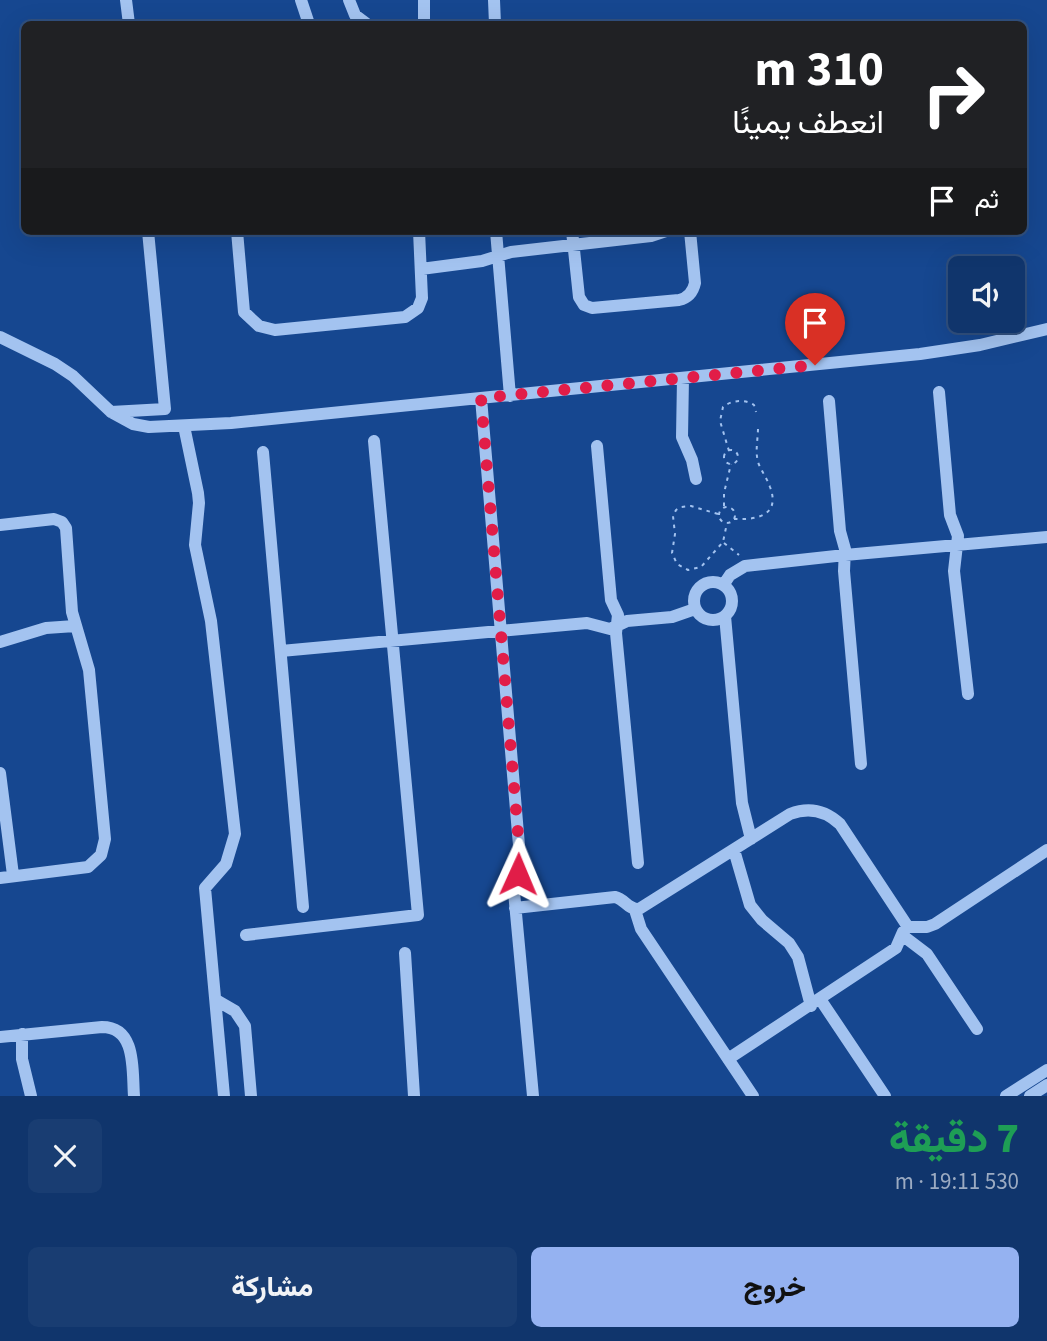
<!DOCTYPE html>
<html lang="ar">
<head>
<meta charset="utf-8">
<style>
  :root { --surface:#10356c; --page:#193d72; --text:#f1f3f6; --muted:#9cabc2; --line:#30507f; --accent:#95b2f1 }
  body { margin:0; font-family:"Source Sans 3",Vazirmatn,sans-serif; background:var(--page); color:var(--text); direction:rtl; height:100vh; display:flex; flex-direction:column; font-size:26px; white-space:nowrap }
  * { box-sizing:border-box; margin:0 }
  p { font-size:23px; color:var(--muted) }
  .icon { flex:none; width:38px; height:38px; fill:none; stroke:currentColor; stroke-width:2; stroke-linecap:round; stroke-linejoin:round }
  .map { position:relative; height:1096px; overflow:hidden; direction:ltr }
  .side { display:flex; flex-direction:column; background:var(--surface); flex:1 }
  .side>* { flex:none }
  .top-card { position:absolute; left:21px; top:21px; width:1006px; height:214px; border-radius:10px; box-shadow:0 7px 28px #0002,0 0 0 2px var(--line); direction:rtl; background:#202124; color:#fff; overflow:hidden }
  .tools { position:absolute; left:948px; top:256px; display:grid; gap:14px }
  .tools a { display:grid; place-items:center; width:77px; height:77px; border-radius:10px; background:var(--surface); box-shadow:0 7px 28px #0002,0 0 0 2px var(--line); font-size:35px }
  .pin { position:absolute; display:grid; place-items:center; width:60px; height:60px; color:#fff; margin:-72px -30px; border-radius:50% 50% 50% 0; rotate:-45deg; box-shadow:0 0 7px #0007 }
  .pin .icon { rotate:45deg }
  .me { position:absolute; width:77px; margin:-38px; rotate:1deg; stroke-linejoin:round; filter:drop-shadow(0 0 5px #0008) }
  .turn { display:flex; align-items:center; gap:24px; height:147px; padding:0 28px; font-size:32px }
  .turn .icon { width:91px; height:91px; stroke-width:2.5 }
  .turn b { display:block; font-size:49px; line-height:60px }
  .then { display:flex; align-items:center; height:66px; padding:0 28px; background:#0003; gap:14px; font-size:26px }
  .round { display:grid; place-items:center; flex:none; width:74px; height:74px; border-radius:10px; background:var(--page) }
  .overview { display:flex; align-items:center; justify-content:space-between; height:119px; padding:0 28px }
  h1 { font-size:42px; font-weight:800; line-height:52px; color:#1e9e55 }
  .primary-button { display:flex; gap:14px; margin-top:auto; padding:14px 28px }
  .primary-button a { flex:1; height:80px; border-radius:10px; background:var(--accent); color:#111; font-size:28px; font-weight:800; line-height:80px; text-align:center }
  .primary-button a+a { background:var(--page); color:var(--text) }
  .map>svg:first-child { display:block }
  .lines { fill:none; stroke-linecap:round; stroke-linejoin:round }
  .path { stroke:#a3c3f0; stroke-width:2; stroke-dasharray:3.5 5; stroke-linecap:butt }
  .minor { stroke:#a3c3f0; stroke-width:12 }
  .route { stroke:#e11d48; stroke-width:12; stroke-dasharray:0 21.6 }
</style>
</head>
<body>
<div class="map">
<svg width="1047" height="1096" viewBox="0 0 1047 1096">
  <rect width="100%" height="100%" fill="#164790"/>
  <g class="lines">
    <path class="path" d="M724 457a7 7 0 1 1 14 0a7 7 0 1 1-14 0Z
      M729,451L720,421L723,407C731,400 745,399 754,405L756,412
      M724,506V493L731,464
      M719 515a8 8 0 1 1 16 0a8 8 0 1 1-16 0Z
      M718,514L691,506L681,507L676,510L673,516L675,534L672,553L677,564L688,570L701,567L723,542L727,523
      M734,519C756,520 781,516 770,487C767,478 761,471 758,462C755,451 758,439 758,428
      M724,543L739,555"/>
    <path class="minor" d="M126,0L129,24
      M301,0L309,24
      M349,0L355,15L367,24
      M424,0V24
      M494,0L495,24
      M237,231L244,312L259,326L275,330L405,317L418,308L422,298L419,231
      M496,231L510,396
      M572,231L579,297L584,305L592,308L679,300C688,298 693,292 695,283L690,231
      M421,269L482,261L511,252L651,236L666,231
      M0,337L55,364L73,376L111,412L133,424L149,427L231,423L920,354L980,345L1047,329
      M683,378L682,437L692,460L696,479
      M939,392L950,515L958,536L954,571L968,694
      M481,398L520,857L514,892L533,1096
      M829,401L840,531L845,549L844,571L861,764
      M111,412L165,409L148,231
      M184,426L198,493L199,503L195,545L211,621L235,834L226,864L205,888L224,1096
      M597,446L611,600L618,615L616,633L638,863
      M263,452L303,907
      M0,525L54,519L62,522L66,528L72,612L89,670L105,839L101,855L88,867L0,878
      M694 601a19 19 0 1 1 38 0a19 19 0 1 1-38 0Z
      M724,584L730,575L745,566L845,555L1047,537
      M725,616L742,803L751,839
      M0,642L46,628L75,626
      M281,651L587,623L610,629L627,621L672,617L695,609
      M0,773L13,875
      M734,850L750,905L762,920L789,943L798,957L811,1006
      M515,908L615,897C625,899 628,910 639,909L790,814C808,807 825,810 840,824L908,927
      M635,910L641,929L753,1096
      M246,935L418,915L374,441
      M902,935L927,954L977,1029
      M405,953L414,1096
      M820,999L885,1096
      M216,1000L235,1011L245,1026L251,1096
      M22,1034V1059L31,1096
      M0,1037L102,1027C137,1027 132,1071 134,1096
      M728,1059L896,948L903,932L908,927H927L935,924L1047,850
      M1006,1096L1047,1070
      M1030,1096L1047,1085"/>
  </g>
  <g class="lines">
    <path class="route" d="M518,874L520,857L481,398L815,365"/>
  </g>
</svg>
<div class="tools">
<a><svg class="icon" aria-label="sound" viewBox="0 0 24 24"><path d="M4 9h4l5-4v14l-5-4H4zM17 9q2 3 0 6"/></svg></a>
</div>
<div class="pin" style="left:815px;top:365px;background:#d93025"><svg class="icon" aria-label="arrive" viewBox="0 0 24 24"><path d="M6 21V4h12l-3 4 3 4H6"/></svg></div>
<svg class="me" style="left:518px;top:874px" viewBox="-20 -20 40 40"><path d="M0-17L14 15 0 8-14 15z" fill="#e11d48" stroke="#fff" stroke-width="4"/></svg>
<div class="top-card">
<div class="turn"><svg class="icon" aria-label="right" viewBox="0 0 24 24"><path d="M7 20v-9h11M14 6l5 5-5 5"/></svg><div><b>310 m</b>انعطف يمينًا</div></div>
<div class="then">ثم<svg class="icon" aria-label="arrive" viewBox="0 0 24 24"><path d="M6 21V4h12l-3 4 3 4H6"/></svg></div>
</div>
</div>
<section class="side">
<div class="overview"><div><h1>7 دقيقة</h1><p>530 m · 19:11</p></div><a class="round"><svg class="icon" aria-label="close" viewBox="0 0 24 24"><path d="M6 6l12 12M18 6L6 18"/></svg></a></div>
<div class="primary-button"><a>خروج</a><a>مشاركة</a></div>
</section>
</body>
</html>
